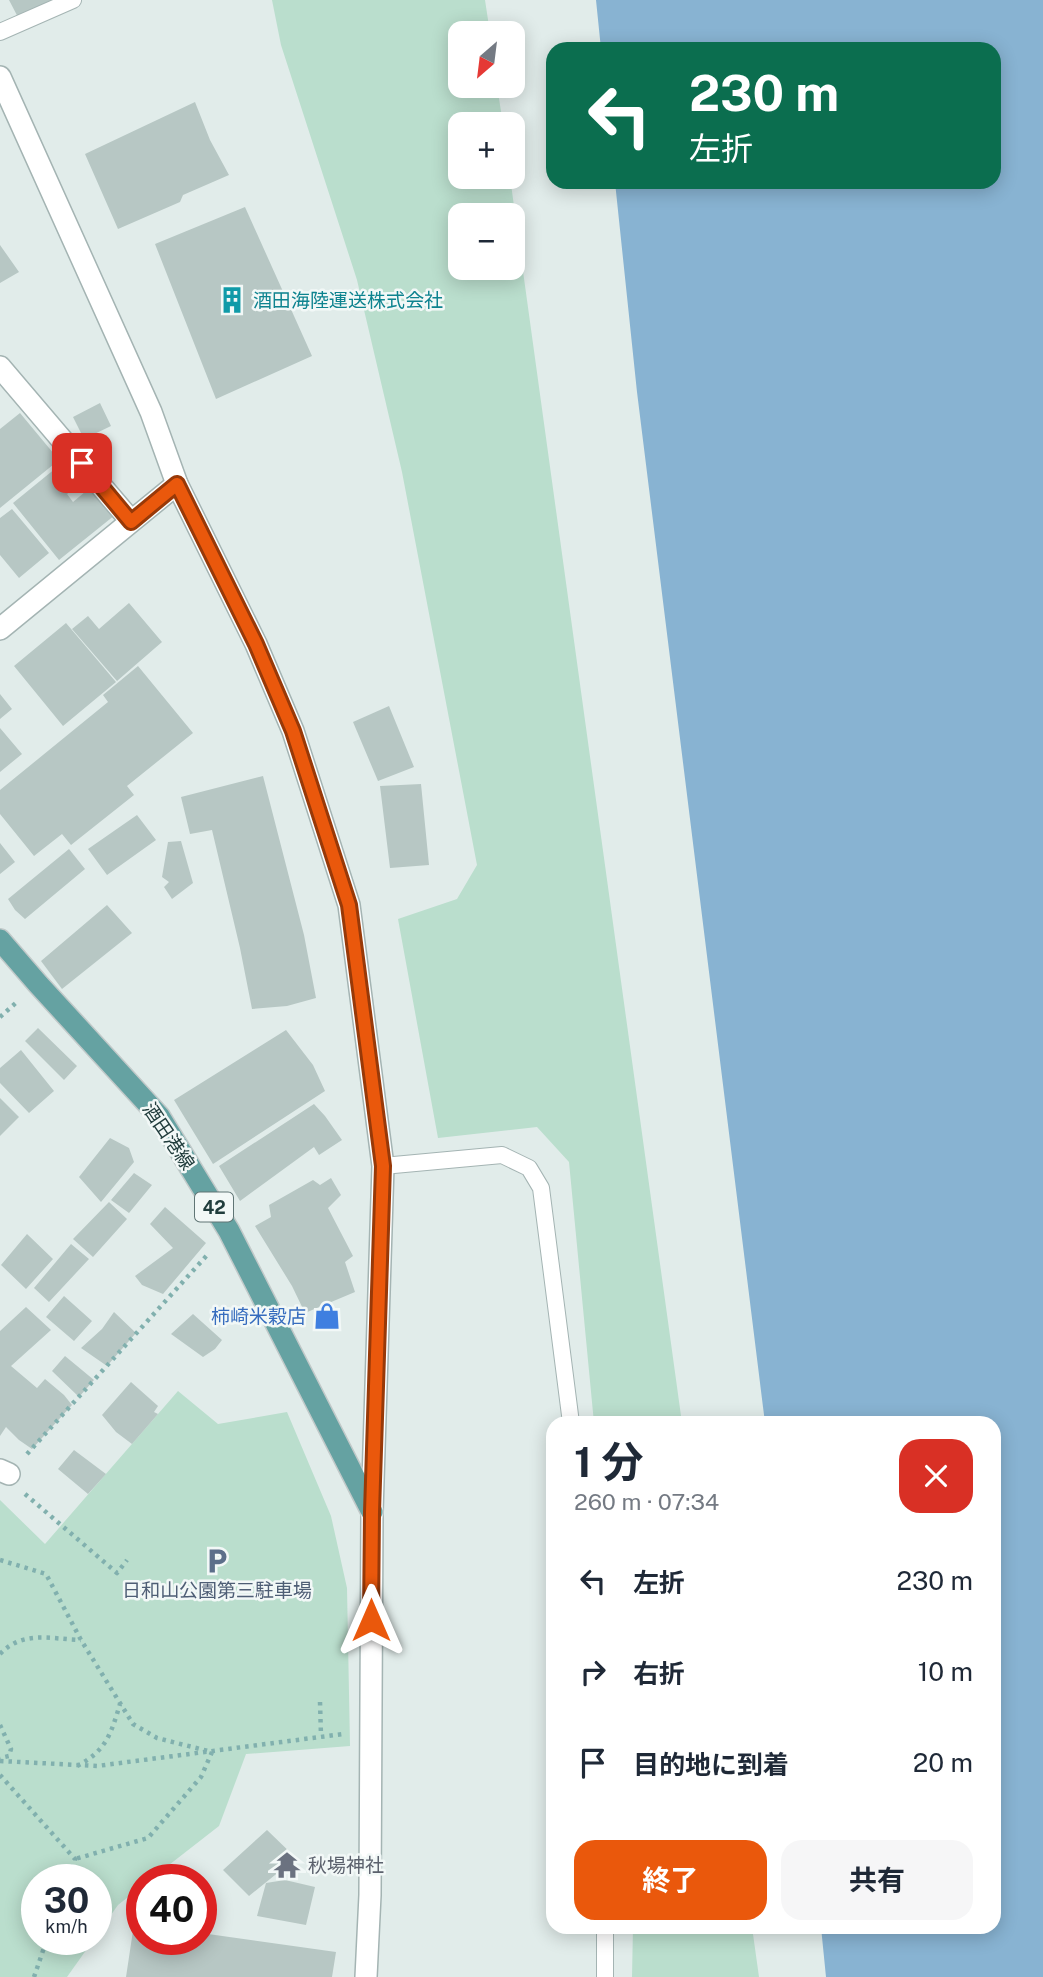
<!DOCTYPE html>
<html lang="ja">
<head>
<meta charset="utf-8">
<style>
  :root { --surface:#fff; --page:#f6f6f7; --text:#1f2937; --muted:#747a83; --accent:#ea580c }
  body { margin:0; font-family:"Public Sans","Noto Sans JP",sans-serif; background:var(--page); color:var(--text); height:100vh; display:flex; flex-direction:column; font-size:26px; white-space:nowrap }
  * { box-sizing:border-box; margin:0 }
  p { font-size:23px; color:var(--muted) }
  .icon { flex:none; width:38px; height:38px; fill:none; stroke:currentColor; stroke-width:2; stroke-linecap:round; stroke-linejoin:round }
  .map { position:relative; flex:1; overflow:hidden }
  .drawer { position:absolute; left:546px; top:1416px; width:455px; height:518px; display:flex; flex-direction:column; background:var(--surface); border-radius:21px; box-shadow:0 4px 18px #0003 }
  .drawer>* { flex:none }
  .top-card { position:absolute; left:546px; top:42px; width:455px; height:147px; border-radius:21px; box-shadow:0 4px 18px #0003; background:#0b6e4f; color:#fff; overflow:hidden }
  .needle { width:46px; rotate:208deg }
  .buttons { position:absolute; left:448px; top:21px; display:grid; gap:14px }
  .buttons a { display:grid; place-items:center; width:77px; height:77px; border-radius:14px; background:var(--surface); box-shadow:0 4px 18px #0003; font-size:35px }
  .speed { position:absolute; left:21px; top:1864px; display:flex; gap:14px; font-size:35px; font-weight:700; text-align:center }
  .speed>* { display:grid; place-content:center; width:91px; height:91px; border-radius:50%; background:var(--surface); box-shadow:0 4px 18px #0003; line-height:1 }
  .speed small { font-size:18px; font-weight:400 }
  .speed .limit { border:10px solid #d22; background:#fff; color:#111 }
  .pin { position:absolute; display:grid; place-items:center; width:60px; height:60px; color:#fff; margin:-30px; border-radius:14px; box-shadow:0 4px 10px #0006 }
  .me { position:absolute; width:77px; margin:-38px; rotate:0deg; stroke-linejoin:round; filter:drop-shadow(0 0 5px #0008) }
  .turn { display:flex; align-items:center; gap:24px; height:147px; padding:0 28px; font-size:32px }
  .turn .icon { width:91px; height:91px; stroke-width:2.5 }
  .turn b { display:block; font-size:49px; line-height:60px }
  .round { display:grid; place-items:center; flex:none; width:74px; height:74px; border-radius:21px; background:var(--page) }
  .head { display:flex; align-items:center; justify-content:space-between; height:119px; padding:0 28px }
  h1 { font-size:42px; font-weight:700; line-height:52px }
  .primary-button { display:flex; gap:14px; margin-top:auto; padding:14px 28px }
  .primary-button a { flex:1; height:80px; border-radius:21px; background:var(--accent); color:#fff; font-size:28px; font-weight:700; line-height:80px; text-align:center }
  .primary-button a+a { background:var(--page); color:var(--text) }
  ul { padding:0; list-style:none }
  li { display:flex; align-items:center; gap:21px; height:91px; padding:0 28px }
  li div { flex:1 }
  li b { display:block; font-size:26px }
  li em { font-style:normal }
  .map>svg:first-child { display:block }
  .green { fill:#badecd; fill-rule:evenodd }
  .water { fill:#88b3d2 }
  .building { fill:#b7c7c4 }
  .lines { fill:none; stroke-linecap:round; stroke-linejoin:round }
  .service-casing { stroke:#a4b4b3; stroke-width:18 }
  .minor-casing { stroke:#a4b4b3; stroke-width:24 }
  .tertiary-casing { stroke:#a4b4b3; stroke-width:24 }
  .primary-casing { stroke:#c1c9c9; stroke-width:24 }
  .path { stroke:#81b0ae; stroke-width:4.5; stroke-dasharray:3.5 5; stroke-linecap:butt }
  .service { stroke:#fff; stroke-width:16 }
  .minor { stroke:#fff; stroke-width:21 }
  .tertiary { stroke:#fff; stroke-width:21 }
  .primary { stroke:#65a2a2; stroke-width:21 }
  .route-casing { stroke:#983908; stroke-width:18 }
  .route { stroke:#ea580c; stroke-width:12 }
  .labels { text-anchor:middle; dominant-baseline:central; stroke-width:5; stroke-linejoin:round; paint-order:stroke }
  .shield { fill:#f2f8f7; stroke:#607575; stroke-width:2 }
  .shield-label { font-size:18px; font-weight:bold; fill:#213d3d }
  .culture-label { font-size:19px; fill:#0d838f; stroke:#f2f8f7; text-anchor:start }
  .street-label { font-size:19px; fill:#213d3d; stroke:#f2f8f7 }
  .shop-label { font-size:19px; fill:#366cbe; stroke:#f2f8f7; text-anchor:end }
  .service-label { font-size:19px; fill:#4e5e75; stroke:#f2f8f7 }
  .worship-label { font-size:19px; fill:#5b616d; stroke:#f2f8f7; text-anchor:start }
</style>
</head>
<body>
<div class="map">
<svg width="1043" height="1977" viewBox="0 0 1043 1977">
  <rect width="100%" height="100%" fill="#e1ecea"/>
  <path class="green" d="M272,0H485L490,33H460V86H497L503,124H460V177H510L682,1423H594L569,1162L537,1127L438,1138L398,919L457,899L477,865L402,472L357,280L281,45ZM460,215H513V268H460Z
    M178,1391L218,1424L287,1412L331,1516L347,1588L350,1746L246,1754L219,1826L151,1879L142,1880V1886L118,1905L96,1936V1880H37V1939H94L67,1977H0V1500L45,1544Z
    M633,1927H752L759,1977H632Z"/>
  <path class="water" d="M596,0H1043V1977H826L821,1927H994V1423H765L637,392L615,182H994V49H601Z"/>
  <path class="building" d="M9,0H73L21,23Z
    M195,102L210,140L229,175L183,195L180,202L118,229L85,154Z
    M245,207L312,356L216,399L155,244Z
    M0,245L19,272L0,283Z
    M100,403L111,426L84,439L73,417Z
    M20,413L59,460L0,508V429Z
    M67,459L85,480L67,494L73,502L92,486L115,515L59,560L13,503Z
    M12,509L49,553L19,578L0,555V518Z
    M129,603L162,642L117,681L72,629L88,616L99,629Z
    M66,623L116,682L63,726L14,666Z
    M138,666L193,733L127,786L134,795L71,845L62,834L34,856L0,814V790L108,702L103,695Z
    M0,694L12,709L0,719Z
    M389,706L414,767L378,781L353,722Z
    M0,728L22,754L0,772Z
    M263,776L304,935L316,998L287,1006L252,1009L240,948L212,830L190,834L181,797Z
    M421,784L429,865L390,868L380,786Z
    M137,815L156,840L107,875L88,849Z
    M181,841L193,883L172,899L164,887L169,882L162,877L168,842Z
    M0,843L15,862L0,874Z
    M69,849L85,869L25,919L15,910L8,899Z
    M107,905L132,933L62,989L41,961Z
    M38,1028L77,1066L64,1080L25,1041Z
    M286,1030L313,1065L325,1091L213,1164L174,1100Z
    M21,1050L54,1091L29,1113L0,1083V1068Z
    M0,1098L19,1117L0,1136Z
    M314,1104L325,1116L342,1140L319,1155L314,1147L240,1201L219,1166Z
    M110,1138L129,1148L134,1162L101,1202L79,1177Z
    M134,1173L152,1185L129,1213L111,1200Z
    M331,1178L341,1195L328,1208L353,1256L345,1262L355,1292L305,1313L292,1286L255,1226L271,1217L269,1205L313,1180L320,1185Z
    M109,1202L127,1219L93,1257L73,1239Z
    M165,1207L206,1243L163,1294L142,1285L135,1276L173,1248L150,1224Z
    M27,1234L53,1259L26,1289L1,1265Z
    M71,1244L89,1259L49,1302L34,1288Z
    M64,1296L92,1321L74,1341L46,1317Z
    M26,1307L51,1330L11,1366L37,1388L45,1379L64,1395L72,1405L32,1449L19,1440L6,1427L0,1436V1331Z
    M114,1312L136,1333L107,1366L81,1348L102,1329Z
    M193,1314L222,1340L215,1349L203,1357L171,1334Z
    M65,1356L94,1380L79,1397L52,1371Z
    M131,1382L158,1406L154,1412L158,1414L132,1444L116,1432L102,1415Z
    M74,1450L106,1474L88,1494L58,1469Z
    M267,1830L296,1858L249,1896L223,1870Z
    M285,1880L315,1887L306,1925L257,1916L266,1883Z
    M134,1924L142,1925V1939H201V1933L336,1952L332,1977H126Z"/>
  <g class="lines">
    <defs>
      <path id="service" d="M0,32L73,0
        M383,1166L502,1155L529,1168L541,1188L571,1423
        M605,1927V1977"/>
      <path id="minor" d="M0,367L131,521
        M0,629L177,484
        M0,1470L9,1474"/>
      <path id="tertiary" d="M0,77L151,412L177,484L256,644L293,731L349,905L383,1166L372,1512L370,1895L366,1977"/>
      <path id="primary" d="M0,940L38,984L159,1116L229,1231L372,1512"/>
    </defs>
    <use href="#service" class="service-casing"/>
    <use href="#minor" class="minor-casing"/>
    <use href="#tertiary" class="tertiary-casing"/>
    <use href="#primary" class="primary-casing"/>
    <path class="path" d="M0,1017L18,1001
      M27,1454L209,1253
      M25,1494L117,1573L127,1560
      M0,1560L46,1574L81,1640L133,1724L157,1738L212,1752L201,1777L148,1838L75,1859
      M0,1654C23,1630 50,1639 81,1640
      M320,1702L321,1736
      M0,1725L11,1749L9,1756L0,1758
      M0,1761L97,1766L343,1734
      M77,1766C106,1751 111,1734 120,1704
      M0,1775L75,1859L68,1880
      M34,1977L47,1939"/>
    <use href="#service" class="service"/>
    <use href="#minor" class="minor"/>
    <use href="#tertiary" class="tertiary"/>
    <use href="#primary" class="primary"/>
  </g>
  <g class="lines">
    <defs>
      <path id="route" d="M82,463L131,522L177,484L256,644L293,731L349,905L383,1166L372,1512L371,1620"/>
    </defs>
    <use href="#route" class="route-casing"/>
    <use href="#route" class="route"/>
  </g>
  <defs>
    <symbol id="building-bare" viewBox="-9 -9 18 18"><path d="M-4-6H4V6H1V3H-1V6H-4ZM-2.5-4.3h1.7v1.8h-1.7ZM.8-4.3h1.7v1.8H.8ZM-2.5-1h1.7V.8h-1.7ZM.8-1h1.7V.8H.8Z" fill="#0f9aa8" stroke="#f2f8f7" stroke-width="2.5" paint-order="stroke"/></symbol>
    <symbol id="shop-bare" viewBox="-9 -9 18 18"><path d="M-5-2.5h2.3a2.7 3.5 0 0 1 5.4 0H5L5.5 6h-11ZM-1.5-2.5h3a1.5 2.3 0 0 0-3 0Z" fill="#3f7fe0" stroke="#f2f8f7" stroke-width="2.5" paint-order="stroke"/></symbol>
    <symbol id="parking-bare" viewBox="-9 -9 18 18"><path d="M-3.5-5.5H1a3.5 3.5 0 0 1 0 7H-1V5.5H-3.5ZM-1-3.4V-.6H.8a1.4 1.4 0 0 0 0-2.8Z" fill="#5c6f8a" stroke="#f2f8f7" stroke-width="2.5" paint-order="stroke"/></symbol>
    <symbol id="temple-bare" viewBox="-9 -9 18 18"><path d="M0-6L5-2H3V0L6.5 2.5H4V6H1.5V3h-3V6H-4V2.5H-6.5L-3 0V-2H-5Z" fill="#6b7280" stroke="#f2f8f7" stroke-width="2.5" paint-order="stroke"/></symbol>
  </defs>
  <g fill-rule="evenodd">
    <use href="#building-bare" x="213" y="281" width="38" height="38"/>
    <use href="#shop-bare" x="308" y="1297" width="38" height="38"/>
    <use href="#parking-bare" x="198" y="1542" width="38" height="38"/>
    <use href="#temple-bare" x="268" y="1846" width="38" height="38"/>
  </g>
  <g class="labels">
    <rect class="shield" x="195" y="1192.5" width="38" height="29" rx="5"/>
    <g class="shield-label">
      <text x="214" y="1207">42</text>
    </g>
    <g class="culture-label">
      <text x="253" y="300">酒田海陸運送株式会社</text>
    </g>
    <g class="street-label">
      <text transform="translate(169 1136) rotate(56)">酒田港線</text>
    </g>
    <g class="shop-label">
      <text x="306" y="1316">柿崎米穀店</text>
    </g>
    <g class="service-label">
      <text x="217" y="1590">日和山公園第三駐車場</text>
    </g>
    <g class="worship-label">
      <text x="308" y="1865">秋場神社</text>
    </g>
  </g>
</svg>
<div class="buttons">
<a><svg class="needle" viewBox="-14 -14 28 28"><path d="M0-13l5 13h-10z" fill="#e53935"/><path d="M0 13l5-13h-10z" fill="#747a83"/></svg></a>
<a>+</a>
<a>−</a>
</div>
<div class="speed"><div>30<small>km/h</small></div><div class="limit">40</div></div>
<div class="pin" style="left:82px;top:463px;background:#d93025"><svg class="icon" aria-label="arrive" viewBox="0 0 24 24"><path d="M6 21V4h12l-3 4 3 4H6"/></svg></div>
<svg class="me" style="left:371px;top:1620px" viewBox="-20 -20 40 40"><path d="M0-17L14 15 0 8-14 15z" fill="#ea580c" stroke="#fff" stroke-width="4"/></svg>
<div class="top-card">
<div class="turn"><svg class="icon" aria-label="left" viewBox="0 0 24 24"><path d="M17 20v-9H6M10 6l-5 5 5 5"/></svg><div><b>230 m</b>左折</div></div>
</div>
<section class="drawer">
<div class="head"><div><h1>1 分</h1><p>260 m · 07:34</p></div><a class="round" style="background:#d93025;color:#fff"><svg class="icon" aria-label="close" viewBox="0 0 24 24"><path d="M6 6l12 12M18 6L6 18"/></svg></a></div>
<ul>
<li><svg class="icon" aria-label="left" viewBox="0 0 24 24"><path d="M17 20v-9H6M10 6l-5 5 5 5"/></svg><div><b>左折</b></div><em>230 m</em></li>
<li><svg class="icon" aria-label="right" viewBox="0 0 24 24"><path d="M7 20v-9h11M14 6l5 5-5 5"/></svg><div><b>右折</b></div><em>10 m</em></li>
<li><svg class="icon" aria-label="arrive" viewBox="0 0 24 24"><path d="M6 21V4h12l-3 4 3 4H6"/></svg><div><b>目的地に到着</b></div><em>20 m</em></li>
</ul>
<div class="primary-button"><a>終了</a><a>共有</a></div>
</section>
</div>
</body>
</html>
